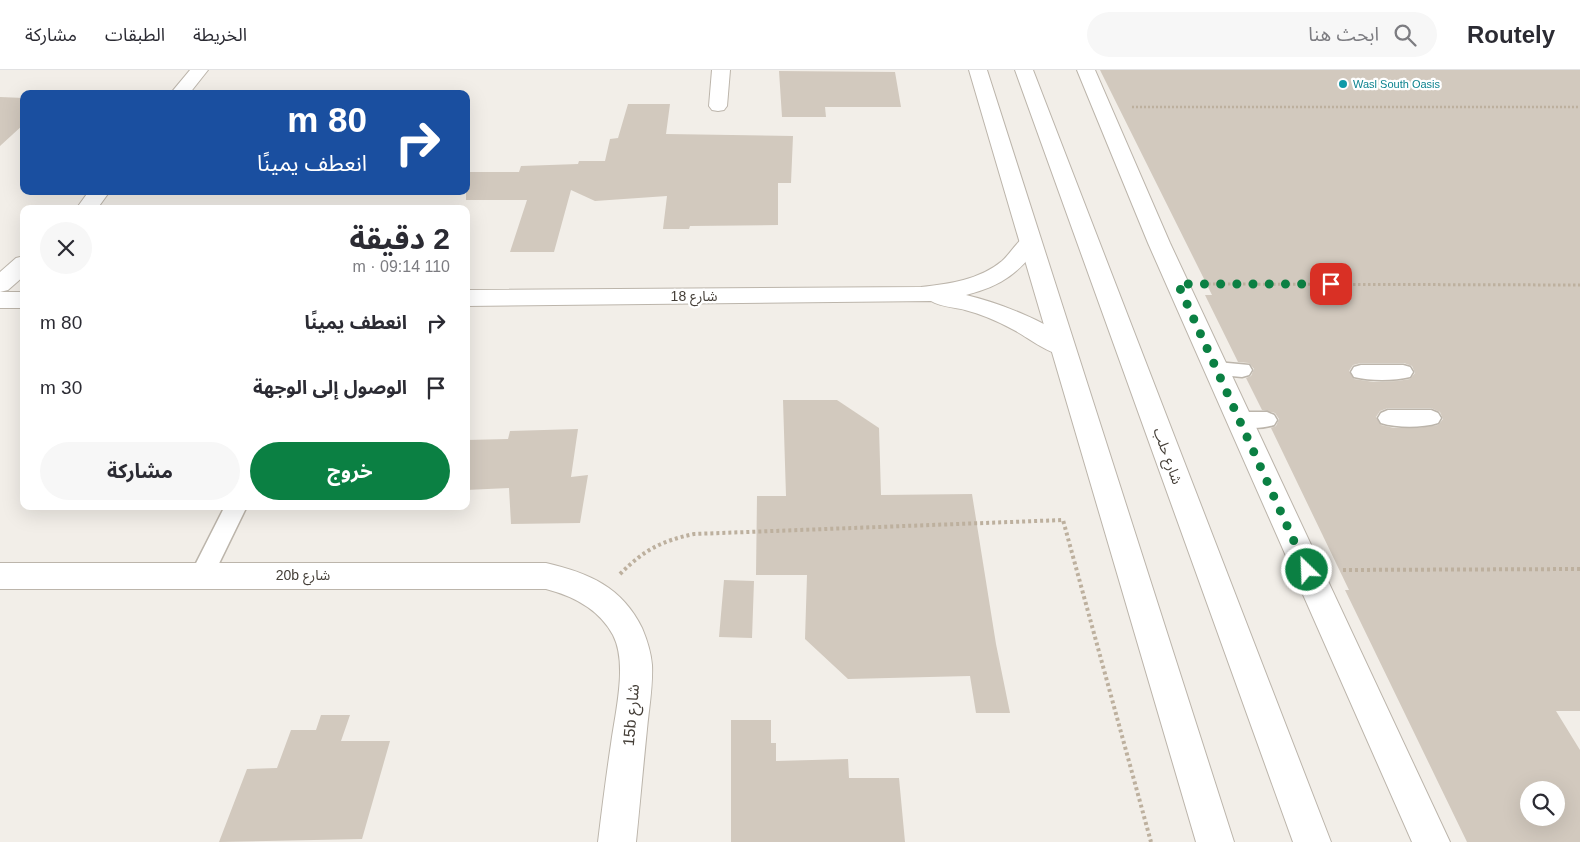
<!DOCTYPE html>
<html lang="ar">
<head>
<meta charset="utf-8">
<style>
  :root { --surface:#fff; --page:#f7f7f7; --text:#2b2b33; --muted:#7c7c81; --line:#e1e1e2; --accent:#0b8043 }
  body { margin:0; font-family:Arial,"Noto Sans Arabic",sans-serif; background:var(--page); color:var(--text); direction:rtl; height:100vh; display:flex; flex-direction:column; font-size:19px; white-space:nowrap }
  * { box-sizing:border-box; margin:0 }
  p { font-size:16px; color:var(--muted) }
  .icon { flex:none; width:28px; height:28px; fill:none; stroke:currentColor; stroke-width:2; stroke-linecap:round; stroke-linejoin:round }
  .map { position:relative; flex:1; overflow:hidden; direction:ltr }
  .sheet { position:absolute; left:20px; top:135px; width:450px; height:305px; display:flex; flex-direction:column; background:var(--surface); border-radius:10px; box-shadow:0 5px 20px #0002; direction:rtl }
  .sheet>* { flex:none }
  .hud { position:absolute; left:20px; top:20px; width:450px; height:105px; border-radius:10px; box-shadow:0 5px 20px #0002; direction:rtl; background:#1a4fa0; color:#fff; overflow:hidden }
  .controls { position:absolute; left:1520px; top:711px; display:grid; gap:10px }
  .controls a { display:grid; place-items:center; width:45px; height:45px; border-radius:50%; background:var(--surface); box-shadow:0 5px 20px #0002; font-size:25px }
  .pin { position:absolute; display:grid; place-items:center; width:42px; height:42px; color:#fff; margin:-21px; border-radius:10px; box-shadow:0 2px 8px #0006 }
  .me { position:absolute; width:55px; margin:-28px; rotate:336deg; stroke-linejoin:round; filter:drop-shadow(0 0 4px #0008) }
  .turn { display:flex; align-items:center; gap:18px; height:105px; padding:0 20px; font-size:22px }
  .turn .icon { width:65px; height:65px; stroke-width:2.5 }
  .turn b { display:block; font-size:35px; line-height:42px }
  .round { display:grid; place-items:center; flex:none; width:52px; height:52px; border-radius:26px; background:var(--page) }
  .overview { display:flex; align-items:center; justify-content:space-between; height:85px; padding:0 20px }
  h1 { font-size:30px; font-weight:700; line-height:38px }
  .primary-button { display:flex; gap:10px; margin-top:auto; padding:10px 20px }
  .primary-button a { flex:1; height:58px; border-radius:30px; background:var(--accent); color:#fff; font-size:20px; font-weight:700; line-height:58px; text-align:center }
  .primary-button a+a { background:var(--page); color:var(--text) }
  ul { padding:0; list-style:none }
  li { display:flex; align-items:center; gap:15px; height:65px; padding:0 20px }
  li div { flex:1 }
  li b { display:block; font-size:19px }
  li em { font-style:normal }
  header { display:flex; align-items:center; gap:30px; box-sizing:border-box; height:70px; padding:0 25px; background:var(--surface); border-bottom:1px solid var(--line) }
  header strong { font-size:24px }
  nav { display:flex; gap:28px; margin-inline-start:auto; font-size:18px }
  .search { width:350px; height:45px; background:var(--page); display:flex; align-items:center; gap:12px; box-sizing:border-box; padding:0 18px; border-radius:28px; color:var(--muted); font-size:19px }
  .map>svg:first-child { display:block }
  .building { fill:#d2c9be; fill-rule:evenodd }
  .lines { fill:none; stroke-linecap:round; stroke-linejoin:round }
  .service-casing { stroke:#bcb5ab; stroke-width:3 }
  .minor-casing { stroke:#bcb5ab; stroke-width:2 }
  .tertiary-casing { stroke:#bcb5ab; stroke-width:2 }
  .path-far2 { stroke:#bdb09e; stroke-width:2.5; stroke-dasharray:2 2; stroke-linecap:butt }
  .path-far1 { stroke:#bdb09e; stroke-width:3; stroke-dasharray:2.5 2.5; stroke-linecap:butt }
  .path { stroke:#bdb09e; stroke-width:4; stroke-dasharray:3 3; stroke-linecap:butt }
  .service { fill:#fff; fill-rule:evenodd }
  .minor { fill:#fff; fill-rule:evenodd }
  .tertiary { fill:#fff; fill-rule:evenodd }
  .route { stroke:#0b8043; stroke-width:9; stroke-dasharray:0 16.2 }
  .culture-dot { fill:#0f9aa8; stroke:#fff; stroke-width:2 }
  .labels { text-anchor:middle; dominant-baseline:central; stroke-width:4.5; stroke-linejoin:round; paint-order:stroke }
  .far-culture-label { font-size:11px; fill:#0d838f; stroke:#fff; text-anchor:start }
  .street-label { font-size:14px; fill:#443e37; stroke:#fff }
  .near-street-label { font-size:16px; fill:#443e37; stroke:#fff }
</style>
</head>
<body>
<header>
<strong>Routely</strong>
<div class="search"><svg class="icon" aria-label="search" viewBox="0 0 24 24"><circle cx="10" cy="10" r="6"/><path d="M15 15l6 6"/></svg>ابحث هنا</div>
<nav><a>الخريطة</a><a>الطبقات</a><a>مشاركة</a></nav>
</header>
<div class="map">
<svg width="1580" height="772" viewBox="0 0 1580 772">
  <rect width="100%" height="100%" fill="#f2eee8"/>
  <path class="building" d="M1100,0H1580V641H1556L1580,680V772H1467L1345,520H1349L1271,358L1276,356L1279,349L1275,343L1262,340L1246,308L1251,306L1254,299L1249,293L1238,292L1205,225H1212ZM1361,293H1404L1412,296L1415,303L1410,309L1397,311L1374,312L1354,309L1349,301L1353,295ZM1388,338H1431L1440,342L1443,349L1438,355L1417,358H1394L1381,355L1376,347L1380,341ZM1529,720H1556V748H1529Z
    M779,1L895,2L901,37H825L826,47H782Z
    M0,27L24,28V54L0,76Z
    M628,34H670L666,64L793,66L791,113H778V155L690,156L689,159H663L667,126L595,131L571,120L554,182H510L527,130H466V102H519L521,96L578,94L579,91H605L610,69L618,68Z
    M783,330H837L879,358L881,425L972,424L996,574L1010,643H976L970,606L848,609L805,569L807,505H756L757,426H786Z
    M578,359L571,407L588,405L580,453L511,454L509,418L466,420V370L508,369L510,361Z
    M724,510L754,511L752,568L719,567Z
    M321,645H350L341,671H390L362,769L219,772L247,699L277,698L291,660H316Z
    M731,650H771V673H776V691L848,689L849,708H899L905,772H731Z"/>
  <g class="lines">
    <defs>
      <path id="service" d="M1217,292L1249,295L1252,300L1249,305L1242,307L1210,304L1207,299L1210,294Z
        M1361,295H1403L1410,297L1413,302L1410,307C1394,311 1370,311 1354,307L1351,302L1354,297Z
        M1388,340H1431L1438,343L1441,348L1438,353C1422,358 1397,358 1381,353L1378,348L1381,343Z
        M1240,342H1267L1274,345L1277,350L1274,355C1262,359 1245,359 1233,355L1230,350L1233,345Z
        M225,436H247L210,512L202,515L194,512L190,505Z"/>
      <path id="minor" d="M190,0H208L189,24H170Z
        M712,0H730L727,36L724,40L718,41L712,40L709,36Z
        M1077,0H1095L1170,173L1450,772H1412L1148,173Z
        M89,121H110L97,139H76Z
        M1030,165L1038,167L1041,172C1021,202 1002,216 966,225C993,231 1061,255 1075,278L1072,284C1053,289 1030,268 1012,259C997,251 981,244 965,240C954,237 941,237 931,231L466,236V220L921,217C949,214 979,210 1002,191C1012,182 1018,168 1030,165Z
        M24,186V206L8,220L0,222V202L16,188Z
        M0,222H24V238H0Z
        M0,493H546C589,503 622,517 642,558C647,570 651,582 652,595C653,616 649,638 647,659C643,697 640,734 636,772H598C602,739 606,707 611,674C615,643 628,594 613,565C599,539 573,526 546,519H0Z"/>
      <path id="tertiary" d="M969,0H987L1234,772H1196Z
        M1015,0H1033L1331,772H1293Z"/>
    </defs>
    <use href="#service" class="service-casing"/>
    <use href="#minor" class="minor-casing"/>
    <use href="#tertiary" class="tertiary-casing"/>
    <path class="path-far2" d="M1132,37H1580"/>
    <path class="path-far1" d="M1208,214L1580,215"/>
    <path class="path" d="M1343,500L1580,499
      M620,504C644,480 661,471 694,464L1063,450L1151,772"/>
    <use href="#service" class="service"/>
    <use href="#minor" class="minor"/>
    <use href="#tertiary" class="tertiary"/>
  </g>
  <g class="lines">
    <path class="route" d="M1307,500L1178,214H1331"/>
  </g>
  <circle class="culture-dot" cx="1343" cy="14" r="5"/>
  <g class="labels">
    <g class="far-culture-label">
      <text x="1353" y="14">Wasl South Oasis</text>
    </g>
    <g class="street-label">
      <text x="694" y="226">شارع 18</text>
      <text transform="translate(1168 386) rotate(70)">شارع حلب</text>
      <text x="303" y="505">20b شارع</text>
    </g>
    <g class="near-street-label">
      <text transform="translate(631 645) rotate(-85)">15b شارع</text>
    </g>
  </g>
</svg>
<div class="controls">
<a><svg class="icon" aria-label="search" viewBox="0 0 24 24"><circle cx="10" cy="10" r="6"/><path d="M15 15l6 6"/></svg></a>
</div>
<div class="pin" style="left:1331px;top:214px;background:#d93025"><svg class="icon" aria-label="arrive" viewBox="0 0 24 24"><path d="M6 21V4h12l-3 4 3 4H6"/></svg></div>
<svg class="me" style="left:1307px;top:500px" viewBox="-20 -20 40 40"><circle r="17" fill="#0b8043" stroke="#fff" stroke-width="3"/><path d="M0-11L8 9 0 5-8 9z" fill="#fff"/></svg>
<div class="hud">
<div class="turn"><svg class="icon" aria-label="right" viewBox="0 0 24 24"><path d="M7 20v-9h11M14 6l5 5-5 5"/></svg><div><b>80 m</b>انعطف يمينًا</div></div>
</div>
<section class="sheet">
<div class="overview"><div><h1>2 دقيقة</h1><p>110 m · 09:14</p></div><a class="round"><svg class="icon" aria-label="close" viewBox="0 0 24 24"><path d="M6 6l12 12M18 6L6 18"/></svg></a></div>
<ul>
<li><svg class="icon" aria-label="right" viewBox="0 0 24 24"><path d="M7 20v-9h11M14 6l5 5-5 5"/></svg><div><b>انعطف يمينًا</b></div><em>80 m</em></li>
<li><svg class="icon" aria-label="arrive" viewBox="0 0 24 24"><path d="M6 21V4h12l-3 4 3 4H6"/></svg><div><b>الوصول إلى الوجهة</b></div><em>30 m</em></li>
</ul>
<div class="primary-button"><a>خروج</a><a>مشاركة</a></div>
</section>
</div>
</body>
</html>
